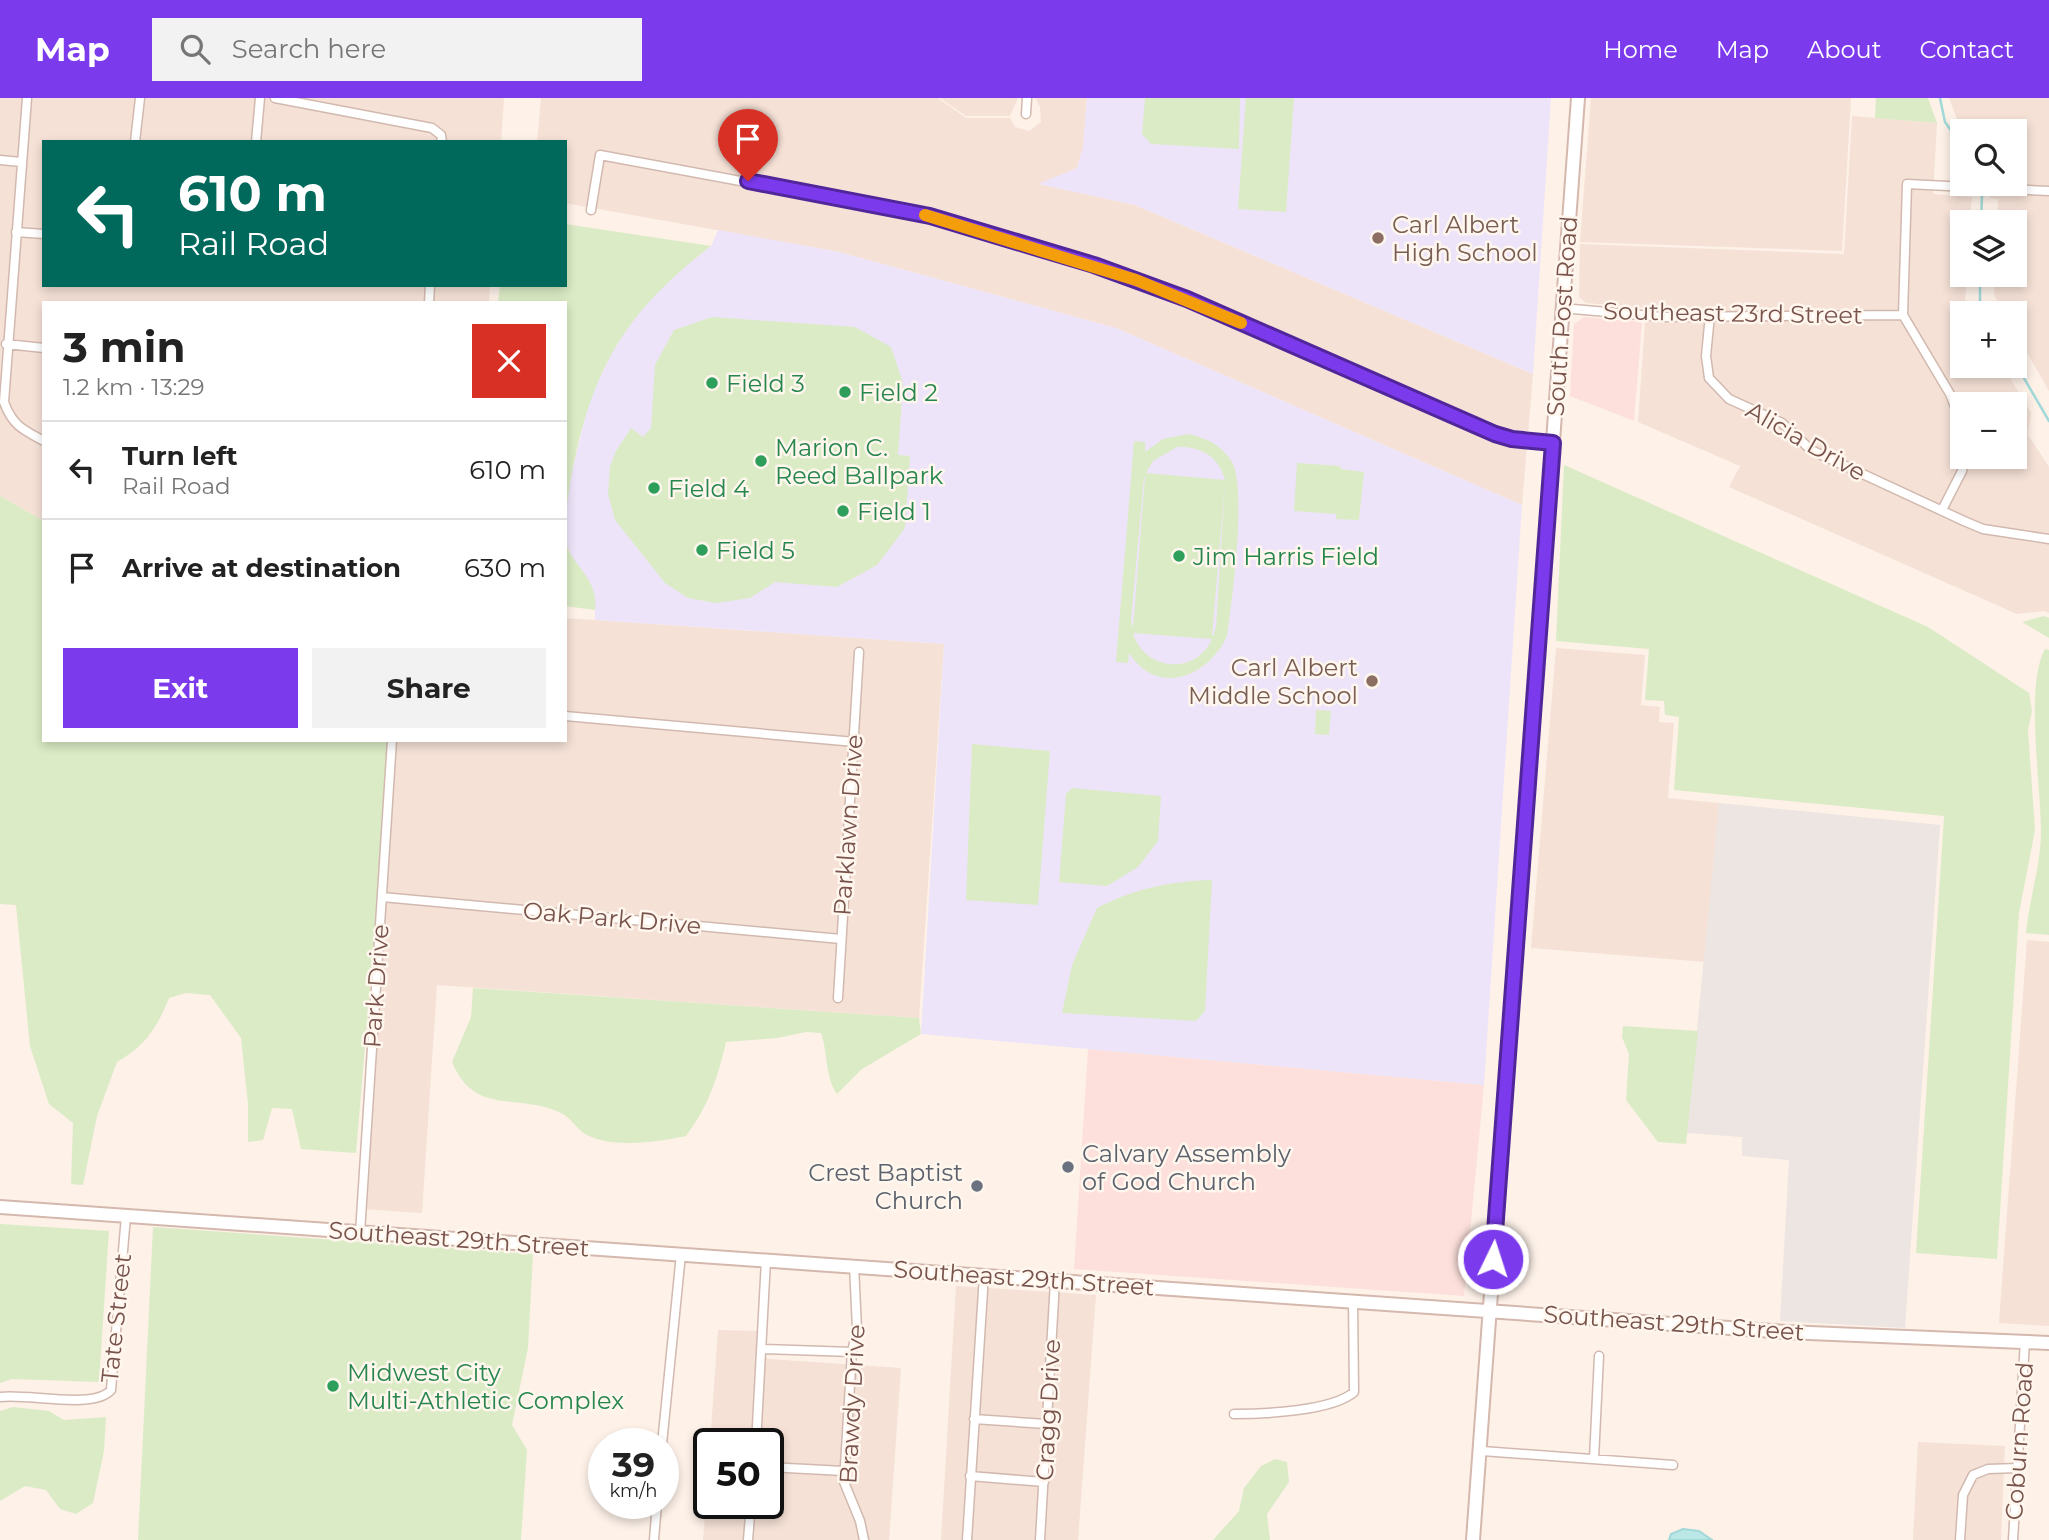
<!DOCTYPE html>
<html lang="en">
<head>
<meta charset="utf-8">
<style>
  :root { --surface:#fff; --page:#f2f2f2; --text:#222; --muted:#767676; --line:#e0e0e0; --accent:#7c3aed }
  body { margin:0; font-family:Montserrat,sans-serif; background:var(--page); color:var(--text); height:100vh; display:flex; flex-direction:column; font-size:26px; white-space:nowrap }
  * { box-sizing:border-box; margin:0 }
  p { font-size:23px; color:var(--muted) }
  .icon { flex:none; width:38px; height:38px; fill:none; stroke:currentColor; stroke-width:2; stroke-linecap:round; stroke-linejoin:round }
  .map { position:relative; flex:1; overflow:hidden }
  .panel { position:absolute; left:42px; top:203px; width:525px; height:441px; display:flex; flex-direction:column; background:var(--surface); border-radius:0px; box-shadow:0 4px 10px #0003 }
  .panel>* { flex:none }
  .guide { position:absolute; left:42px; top:42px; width:525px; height:147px; border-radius:0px; box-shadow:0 4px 10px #0003; background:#00695c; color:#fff; overflow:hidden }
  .controls { position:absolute; left:1950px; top:21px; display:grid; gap:14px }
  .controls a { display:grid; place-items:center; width:77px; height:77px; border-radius:0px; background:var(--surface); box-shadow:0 4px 10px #0003; font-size:35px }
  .speed { position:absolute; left:588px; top:1330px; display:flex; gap:14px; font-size:35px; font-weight:700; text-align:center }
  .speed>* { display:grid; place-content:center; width:91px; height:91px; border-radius:50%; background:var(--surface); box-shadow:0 4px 10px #0003; line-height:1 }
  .speed small { font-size:18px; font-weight:400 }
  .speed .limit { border:4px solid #111; border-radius:10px; background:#fff; color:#111 }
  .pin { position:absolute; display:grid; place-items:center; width:60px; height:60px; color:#fff; margin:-72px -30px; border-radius:50% 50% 50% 0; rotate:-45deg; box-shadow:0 0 7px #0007 }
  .pin .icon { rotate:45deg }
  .me { position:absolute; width:77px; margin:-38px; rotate:4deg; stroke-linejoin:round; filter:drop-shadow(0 0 5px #0008) }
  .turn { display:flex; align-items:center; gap:24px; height:147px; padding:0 21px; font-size:32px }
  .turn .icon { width:91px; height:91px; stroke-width:2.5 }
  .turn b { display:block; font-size:49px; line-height:60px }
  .round { display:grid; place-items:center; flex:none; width:74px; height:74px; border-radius:0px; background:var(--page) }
  .summary { display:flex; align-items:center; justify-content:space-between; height:119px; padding:0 21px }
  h1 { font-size:42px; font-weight:700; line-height:52px }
  .button { display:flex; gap:14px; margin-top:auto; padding:14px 21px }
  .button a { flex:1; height:80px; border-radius:0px; background:var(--accent); color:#fff; font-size:28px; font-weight:700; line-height:80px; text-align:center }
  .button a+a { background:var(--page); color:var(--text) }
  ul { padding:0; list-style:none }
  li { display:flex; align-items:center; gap:21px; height:98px; padding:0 21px; border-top:2px solid var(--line) }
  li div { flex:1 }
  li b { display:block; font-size:26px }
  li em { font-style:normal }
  header { display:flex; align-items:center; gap:42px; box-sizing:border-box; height:98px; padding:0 35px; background:var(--accent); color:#fff }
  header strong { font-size:33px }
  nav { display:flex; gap:38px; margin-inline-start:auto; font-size:24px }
  .search { width:490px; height:63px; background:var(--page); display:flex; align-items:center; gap:18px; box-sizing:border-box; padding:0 24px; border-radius:0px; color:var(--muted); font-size:26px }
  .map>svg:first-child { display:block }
  .residential { fill:#f5e1d6; fill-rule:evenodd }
  .commercial { fill:#fde0db }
  .industrial { fill:#ede5e1 }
  .education { fill:#eee4f9 }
  .green { fill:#dbebc5; fill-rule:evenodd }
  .water { fill:#bbe7e6; stroke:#a1d9d8; stroke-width:2 }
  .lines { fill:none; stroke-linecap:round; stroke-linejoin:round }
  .stream { stroke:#a1d9d8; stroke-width:2.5 }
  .street-casing { stroke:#d2b9af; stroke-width:11 }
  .secondary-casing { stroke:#d5b8ad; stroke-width:16 }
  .street { stroke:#fff; stroke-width:8 }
  .secondary { stroke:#fff; stroke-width:12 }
  .route-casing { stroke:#51269a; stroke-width:18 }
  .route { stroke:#7c3aed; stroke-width:12 }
  .slow { stroke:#f59e0b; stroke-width:12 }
  .education-dot { fill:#8d6e63; stroke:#fff6ee; stroke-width:2.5 }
  .leisure-dot { fill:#2e9e5b; stroke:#fff6ee; stroke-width:2.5 }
  .worship-dot { fill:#6b7280; stroke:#fff6ee; stroke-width:2.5 }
  .labels { text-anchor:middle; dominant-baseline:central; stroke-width:5; stroke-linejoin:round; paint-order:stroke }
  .education-label { font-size:24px; fill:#785e54; stroke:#fff6ee; text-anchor:start }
  .street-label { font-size:24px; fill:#78534b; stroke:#fff6ee }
  .leisure-label { font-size:24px; fill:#27864d; stroke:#fff6ee; text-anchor:start }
  .worship-label { font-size:24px; fill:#5b616d; stroke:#fff6ee; text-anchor:start }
</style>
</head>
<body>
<header>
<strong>Map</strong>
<div class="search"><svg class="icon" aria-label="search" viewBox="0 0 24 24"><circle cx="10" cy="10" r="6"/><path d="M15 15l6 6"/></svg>Search here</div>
<nav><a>Home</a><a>Map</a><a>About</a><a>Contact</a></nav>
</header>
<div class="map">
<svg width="2049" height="1442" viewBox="0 0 2049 1442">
  <rect width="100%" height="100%" fill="#fdf1e8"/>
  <path class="residential" d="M0,0H504L501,44H44V187H490L489,205H44V423L0,398Z
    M541,0H938L966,20H1010L1015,29L1029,33L1041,24L1040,9L1035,0H1087L1083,49L1077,71L1039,86L1135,107L1533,276L1522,407L1116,230L839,154L565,105V44H537Z
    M940,0H1018L1010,18H966Z
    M1591,0H1851L1842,153L1580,144Z
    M1949,0H2049V293L2014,232V215H2004L1994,197L1995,177H2014V124H1997L1998,101L1990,100V86H2014V33H1990V27L1958,24Z
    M1852,18L1937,25L1933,96L1972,99L1970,124H1962V177H1967L1965,202L1973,215H1962V268H2003L2031,315L2028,337L2049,369V515L2044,513L2017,516L1729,389L1740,368L1638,324L1646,210L1586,205L1579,199L1580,146L1844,156ZM1962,306H2014V359H1962Z
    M565,520L944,546L919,920L437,887L422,1115L361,1111L392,642H565Z
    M1556,550L1645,557L1641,607L1660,609L1659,624L1674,625L1668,700L1719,705L1706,864L1531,850Z
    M2027,842L2049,844V1228L1999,1225Z
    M956,1188L1096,1197L1078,1442H941Z
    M718,1232L758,1233L756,1260L901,1270L889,1442H703L709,1368V1405H768V1346H710Z
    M1918,1344L2005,1348L2001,1442H1913Z"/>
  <path class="commercial" d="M1584,219L1642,224L1634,323L1570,298L1574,226Z
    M1088,951L1484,987L1464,1198L1074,1171Z"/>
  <path class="industrial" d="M1719,705L1940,727L1905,1230L1780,1223L1789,1062L1742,1058V1039L1687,1035Z"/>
  <path class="education" d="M1087,0H1551L1533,276L1135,107L1038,86L1077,70L1083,49Z
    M718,132L839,154L1116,230L1522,407L1484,987L921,936L944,546L595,522V512L566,445L567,394L589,303L614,249L645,206L675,176L711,148Z"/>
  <path class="green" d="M1145,0H1240L1239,51L1151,46L1142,36Z
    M1246,0H1294L1286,114L1238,111Z
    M1876,0H1928L1937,25L1875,20Z
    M565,126L711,148C635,207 599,257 577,351C570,381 565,410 566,441C568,467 599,477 595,512L565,508V205H498L500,187H565Z
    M712,219L855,229L891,249L903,285L898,357L910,358L905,430L877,467L837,489L775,484L750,500L716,505L688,500L665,485L615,422L608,396L610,369L616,353L631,330L643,339L651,330L655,267L674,232Z
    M1187,336C1205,339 1222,347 1232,364C1247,391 1232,503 1227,538C1209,578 1158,600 1129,555L1128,565L1116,564L1134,343L1145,344V354L1163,341ZM1177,349C1200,348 1219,358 1225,382L1146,375L1153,363ZM1144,379H1145L1133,531L1131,522ZM1225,386L1216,529L1213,538H1212ZM1133,535L1211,541H1212C1196,578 1144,573 1133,535Z
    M1297,365L1340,368L1341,371L1364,374L1359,422L1336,421V416L1294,413Z
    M1564,367L1928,529L2029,595L2032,613L2028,632L2035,732L2019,815L1997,1161L1916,1155L1944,718L1674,692L1679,619L1665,617L1664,603L1645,602L1649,551L1556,543Z
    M0,398L44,423V642H391L356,1055L301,1051L292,1011L272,1010L263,1042L248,1044V1006L241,940L210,897L186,895L169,900C157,930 145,948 117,964L97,1018L83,1087L71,1086L73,1025L49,1006L30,948L16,807L0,806Z
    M2044,518L2049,520V540L2022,524Z
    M2045,551L2049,552V837L2026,835C2029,802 2041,766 2041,733C2041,690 2025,586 2045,551Z
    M1316,612L1331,613L1329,637L1315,636Z
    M972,646L1050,653L1038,807L966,802Z
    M1072,690L1161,698L1158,743L1138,769L1107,788L1059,784L1066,696Z
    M1212,782L1205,913L1196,923L1062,915L1072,867L1097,810C1133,791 1171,783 1212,782Z
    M473,890L919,920L921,936L862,971L837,996C825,979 828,955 821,935L806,934L777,940L726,944C718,979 708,1009 686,1038C657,1044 612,1051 585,1036C576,1030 570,1019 561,1015C517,994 475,1019 452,964L471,919Z
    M1623,928L1698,933L1686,1046L1658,1044L1626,1002L1629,956L1622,939Z
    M0,1126L109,1133L99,1284L12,1281L0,1285Z
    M153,1129L533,1156L528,1250L512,1327L527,1352L521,1442H138Z
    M13,1309L49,1313L64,1322L106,1319L104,1353L93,1405L76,1416L60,1411L46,1392L25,1388L0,1403V1313Z
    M1275,1361L1287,1364L1289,1384L1267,1416L1270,1442H1213L1239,1413L1244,1390L1261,1368Z"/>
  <path class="water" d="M1683,1431L1699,1433L1712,1442H1669L1671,1436Z"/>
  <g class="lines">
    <path class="stream" d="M1940,0L1945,24L1962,48
      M1981,124L1982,97
      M1980,177V203L1987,215
      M2014,263L2049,323"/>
    <defs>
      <path id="street" d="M27,0L4,304C12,327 23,332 44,343
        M275,0L432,30L441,37L442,44
        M1026,16L1027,0
        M135,44L140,0
        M256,44L260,0
        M0,62L21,64
        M591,112L600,57L930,118L1094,167L1187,201L1495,336L1512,341L1553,345
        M16,134L44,136
        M429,205L430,187
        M1562,210L1663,219L1903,217
        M1710,217L1706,258L1709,280L1729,301L1782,325L1811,352L1964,423L1983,431L2049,441
        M6,246L44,250
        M1962,326L1950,296L1903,217L1907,86L2049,93
        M1942,412L1962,373L1965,359
        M565,618L855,644
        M382,799L841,841
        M838,900L859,554
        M360,1135L392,642
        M854,1167L857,1231L852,1254L844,1384L860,1423L864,1442
        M764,1251L852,1254
        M0,1299C27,1295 94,1312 111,1292L126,1118
        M1234,1316C1263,1316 1333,1313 1354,1294L1353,1202
        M974,1321L1046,1326
        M662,1346L681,1156
        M756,1346L766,1162
        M1482,1353L1673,1367
        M1594,1361L1599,1258
        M768,1369L844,1373
        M970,1378L1044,1384
        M654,1442L657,1405
        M748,1442L751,1405
        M967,1442L984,1177
        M1040,1442L1055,1183
        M1960,1442L1963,1397L1973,1377L1988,1371L2018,1370
        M2013,1442L2025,1243"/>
      <path id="secondary" d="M0,1109L1786,1234L2049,1245
        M1473,1442L1578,0"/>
    </defs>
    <use href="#street" class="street-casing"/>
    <use href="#secondary" class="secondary-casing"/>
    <use href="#street" class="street"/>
    <use href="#secondary" class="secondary"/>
  </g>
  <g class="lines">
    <defs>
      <path id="route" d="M748,83L930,118L1094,167L1187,201L1495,336L1512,341L1553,345L1493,1161"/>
    </defs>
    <use href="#route" class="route-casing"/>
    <use href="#route" class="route"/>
    <path class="slow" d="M925,117L1136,182L1241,225"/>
  </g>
  <g class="education-dot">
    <circle cx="1378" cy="140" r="7"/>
    <circle cx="1372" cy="583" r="7"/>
  </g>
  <g class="leisure-dot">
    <circle cx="712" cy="285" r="7"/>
    <circle cx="845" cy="294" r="7"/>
    <circle cx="761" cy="363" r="7"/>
    <circle cx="654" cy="390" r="7"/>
    <circle cx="843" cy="413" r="7"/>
    <circle cx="702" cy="452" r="7"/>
    <circle cx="1179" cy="458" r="7"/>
    <circle cx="333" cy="1288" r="7"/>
  </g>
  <g class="worship-dot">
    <circle cx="1068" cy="1069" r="7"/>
    <circle cx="977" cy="1088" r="7"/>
  </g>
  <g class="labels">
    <g class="education-label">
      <text x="1392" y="126">Carl Albert<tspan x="1392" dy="28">High School</tspan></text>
      <text x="1358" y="569" text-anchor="end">Carl Albert<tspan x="1358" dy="28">Middle School</tspan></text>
    </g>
    <g class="street-label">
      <text transform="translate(1733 215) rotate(1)">Southeast 23rd Street</text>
      <text transform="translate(1562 218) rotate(-86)">South Post Road</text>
      <text transform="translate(1806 343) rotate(30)">Alicia Drive</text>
      <text transform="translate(848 727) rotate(-86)">Parklawn Drive</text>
      <text transform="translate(612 820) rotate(5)">Oak Park Drive</text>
      <text transform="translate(376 888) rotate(-86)">Park Drive</text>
      <text transform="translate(459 1141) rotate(4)">Southeast 29th Street</text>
      <text transform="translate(1024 1180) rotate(4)">Southeast 29th Street</text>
      <text transform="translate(116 1220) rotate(-84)">Tate Street</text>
      <text transform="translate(1674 1225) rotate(4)">Southeast 29th Street</text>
      <text transform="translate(852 1306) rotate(-87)">Brawdy Drive</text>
      <text transform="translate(1048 1312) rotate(-87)">Cragg Drive</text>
      <text transform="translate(2019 1343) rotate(-86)">Coburn Road</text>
    </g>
    <g class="leisure-label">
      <text x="726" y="285">Field 3</text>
      <text x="859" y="294">Field 2</text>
      <text x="775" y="349">Marion C.<tspan x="775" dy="28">Reed Ballpark</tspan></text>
      <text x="668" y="390">Field 4</text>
      <text x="857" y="413">Field 1</text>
      <text x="716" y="452">Field 5</text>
      <text x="1193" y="458">Jim Harris Field</text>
      <text x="347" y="1274">Midwest City<tspan x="347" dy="28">Multi-Athletic Complex</tspan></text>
    </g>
    <g class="worship-label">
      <text x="1082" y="1055">Calvary Assembly<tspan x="1082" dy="28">of God Church</tspan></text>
      <text x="963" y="1074" text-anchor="end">Crest Baptist<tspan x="963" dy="28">Church</tspan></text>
    </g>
  </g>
</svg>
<div class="controls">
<a><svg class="icon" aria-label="search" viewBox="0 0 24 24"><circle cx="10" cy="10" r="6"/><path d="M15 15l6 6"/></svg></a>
<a><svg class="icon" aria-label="layers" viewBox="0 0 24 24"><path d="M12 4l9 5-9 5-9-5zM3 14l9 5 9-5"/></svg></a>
<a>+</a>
<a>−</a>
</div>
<div class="speed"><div>39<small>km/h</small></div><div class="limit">50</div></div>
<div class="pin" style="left:748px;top:83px;background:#d93025"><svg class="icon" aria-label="arrive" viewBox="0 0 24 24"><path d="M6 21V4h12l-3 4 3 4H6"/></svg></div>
<svg class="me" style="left:1493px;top:1161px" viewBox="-20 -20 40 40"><circle r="17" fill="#7c3aed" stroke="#fff" stroke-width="3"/><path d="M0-11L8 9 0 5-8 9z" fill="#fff"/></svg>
<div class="guide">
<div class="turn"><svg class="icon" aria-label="left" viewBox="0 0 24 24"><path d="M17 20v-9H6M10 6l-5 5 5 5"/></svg><div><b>610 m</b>Rail Road</div></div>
</div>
<section class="panel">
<div class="summary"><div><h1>3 min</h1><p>1.2 km · 13:29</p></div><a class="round" style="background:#d93025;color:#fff"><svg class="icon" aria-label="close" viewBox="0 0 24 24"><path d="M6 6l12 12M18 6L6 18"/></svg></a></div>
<ul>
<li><svg class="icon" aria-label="left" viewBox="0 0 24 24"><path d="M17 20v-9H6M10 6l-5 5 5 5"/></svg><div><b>Turn left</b><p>Rail Road</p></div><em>610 m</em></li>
<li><svg class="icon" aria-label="arrive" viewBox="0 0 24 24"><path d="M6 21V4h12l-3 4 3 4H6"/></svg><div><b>Arrive at destination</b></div><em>630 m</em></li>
</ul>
<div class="button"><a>Exit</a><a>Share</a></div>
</section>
</div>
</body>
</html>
